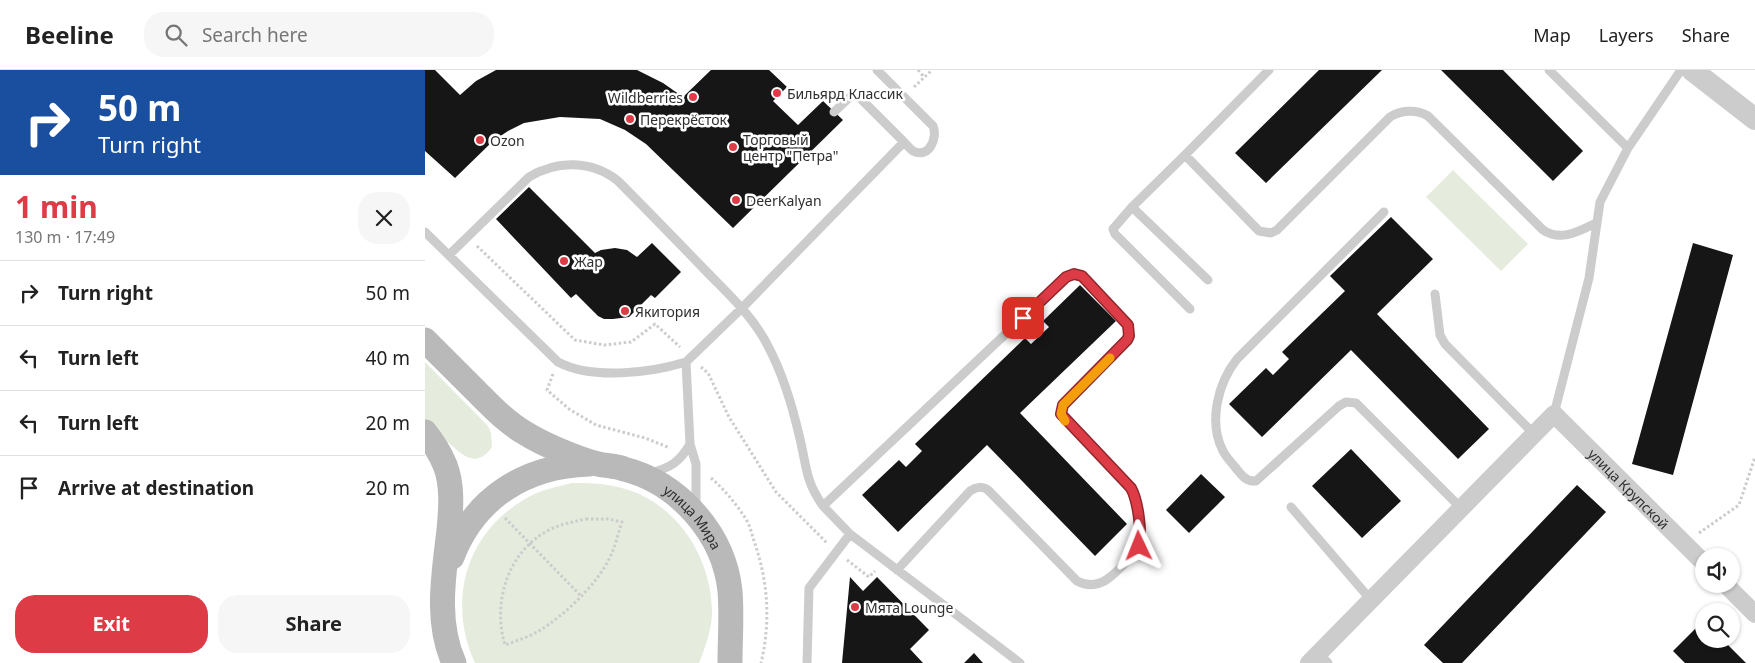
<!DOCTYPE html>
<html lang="en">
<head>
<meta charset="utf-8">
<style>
  :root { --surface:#fff; --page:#f6f6f6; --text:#222; --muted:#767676; --line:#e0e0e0; --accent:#dd3b45 }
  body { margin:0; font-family:"Noto Sans",sans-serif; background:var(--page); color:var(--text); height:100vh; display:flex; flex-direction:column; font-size:19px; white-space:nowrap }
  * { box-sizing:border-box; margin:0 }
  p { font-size:16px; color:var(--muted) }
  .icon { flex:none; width:28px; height:28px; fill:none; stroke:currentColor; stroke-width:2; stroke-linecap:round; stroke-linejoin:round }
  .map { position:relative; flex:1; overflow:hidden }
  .details { display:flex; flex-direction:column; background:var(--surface); width:425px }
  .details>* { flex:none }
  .top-card { background:#1a4fa0; color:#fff; overflow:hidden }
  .fabs { position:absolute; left:1270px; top:478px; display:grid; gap:10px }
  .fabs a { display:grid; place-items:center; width:45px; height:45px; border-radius:50%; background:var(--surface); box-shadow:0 1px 4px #0004; font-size:25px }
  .pin { position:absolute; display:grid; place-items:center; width:42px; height:42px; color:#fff; margin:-21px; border-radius:10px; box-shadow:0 2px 8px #0006 }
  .me { position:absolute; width:55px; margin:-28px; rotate:358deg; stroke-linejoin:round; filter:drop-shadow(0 0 4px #0008) }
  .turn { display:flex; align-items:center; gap:18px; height:105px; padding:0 15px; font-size:22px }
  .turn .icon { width:65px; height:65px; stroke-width:2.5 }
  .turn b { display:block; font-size:35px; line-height:42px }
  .round { display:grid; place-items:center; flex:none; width:52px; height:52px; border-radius:20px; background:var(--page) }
  .overview { display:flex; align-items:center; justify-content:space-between; height:85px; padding:0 15px }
  h1 { font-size:30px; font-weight:700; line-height:38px; color:var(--accent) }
  .button { display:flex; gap:10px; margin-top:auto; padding:10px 15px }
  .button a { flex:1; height:58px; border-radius:20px; background:var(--accent); color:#fff; font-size:20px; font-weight:700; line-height:58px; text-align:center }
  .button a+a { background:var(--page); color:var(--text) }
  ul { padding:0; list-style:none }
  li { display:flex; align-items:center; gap:15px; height:65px; padding:0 15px; border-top:1px solid var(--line) }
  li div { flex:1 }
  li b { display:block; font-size:19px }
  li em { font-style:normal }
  header { display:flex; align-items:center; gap:30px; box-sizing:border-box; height:70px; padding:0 25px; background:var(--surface); border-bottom:1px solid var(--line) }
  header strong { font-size:24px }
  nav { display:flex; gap:28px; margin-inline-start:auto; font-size:18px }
  .search { width:350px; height:45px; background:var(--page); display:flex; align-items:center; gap:12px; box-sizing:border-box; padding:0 18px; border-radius:20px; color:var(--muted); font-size:19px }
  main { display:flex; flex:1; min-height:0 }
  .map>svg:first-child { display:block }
  .green { fill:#e5ecde }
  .building { fill:#161616 }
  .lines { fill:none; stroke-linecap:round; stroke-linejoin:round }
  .path { stroke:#ccc; stroke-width:3; stroke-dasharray:2.5 2.5; stroke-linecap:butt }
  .service { stroke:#ccc; stroke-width:9 }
  .minor { stroke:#ccc; stroke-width:18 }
  .tertiary { stroke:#ccc; stroke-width:22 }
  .secondary { stroke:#b9b9b9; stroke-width:25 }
  .route-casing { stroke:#90262d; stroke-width:12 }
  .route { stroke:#dd3b45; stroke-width:9 }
  .slow { stroke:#f59e0b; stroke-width:9 }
  .poi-dot { fill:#dd3b45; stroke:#fff; stroke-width:2 }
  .labels { text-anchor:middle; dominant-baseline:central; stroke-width:5; stroke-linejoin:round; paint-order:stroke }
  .poi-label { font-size:14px; fill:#2f2f2f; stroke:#fff; text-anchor:start }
  .street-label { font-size:14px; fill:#2f2f2f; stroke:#fff }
</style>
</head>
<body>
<header>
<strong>Beeline</strong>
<div class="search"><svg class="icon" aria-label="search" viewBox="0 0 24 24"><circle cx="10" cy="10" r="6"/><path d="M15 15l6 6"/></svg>Search here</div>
<nav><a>Map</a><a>Layers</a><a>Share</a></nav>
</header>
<main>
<section class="details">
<div class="top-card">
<div class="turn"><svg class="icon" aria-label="right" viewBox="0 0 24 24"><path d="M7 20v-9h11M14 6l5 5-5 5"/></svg><div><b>50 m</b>Turn right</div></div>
</div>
<div class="overview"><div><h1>1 min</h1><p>130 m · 17:49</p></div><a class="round"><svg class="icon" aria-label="close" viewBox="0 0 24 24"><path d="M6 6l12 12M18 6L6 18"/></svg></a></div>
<ul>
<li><svg class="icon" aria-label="right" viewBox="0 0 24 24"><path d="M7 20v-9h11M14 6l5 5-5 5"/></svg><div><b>Turn right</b></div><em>50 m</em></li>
<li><svg class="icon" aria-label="left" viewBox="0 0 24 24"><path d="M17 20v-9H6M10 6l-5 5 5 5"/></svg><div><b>Turn left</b></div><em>40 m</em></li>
<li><svg class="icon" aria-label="left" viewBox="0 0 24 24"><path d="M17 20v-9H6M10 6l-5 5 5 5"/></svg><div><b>Turn left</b></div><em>20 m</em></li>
<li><svg class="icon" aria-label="arrive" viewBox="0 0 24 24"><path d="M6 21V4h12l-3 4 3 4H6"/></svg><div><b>Arrive at destination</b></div><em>20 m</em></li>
</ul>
<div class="button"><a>Exit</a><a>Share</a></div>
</section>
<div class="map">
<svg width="1330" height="593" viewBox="0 0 1330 593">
  <rect width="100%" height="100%" fill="#fff"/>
  <path class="green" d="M1028,100L1103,174L1076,201L1001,127Z
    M0,292L63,356L66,363L67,377C52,398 39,387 24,373C16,366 8,359 0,351Z
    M147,413C163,413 177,413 193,417C251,430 288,488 287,545C286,562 280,578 274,593H50C22,532 40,464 100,429C114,420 131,417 147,413Z"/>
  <path class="building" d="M0,0H10L35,25L51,11L71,0H212L238,13L258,27L286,0H344L362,17L348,31L373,55L398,31L418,50L308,158L221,74L200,60L175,49L135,47L99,53L83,61L68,71L30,108L0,81Z
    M894,0H957L841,113L810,83Z
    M1016,0H1078L1158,81L1128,111Z
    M104,117L170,183L176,180L190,178L202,180L212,187L227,173L256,202L230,228L226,225L204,247L188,249H179L173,246L151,224L146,228L71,149Z
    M966,147L1008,189L952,244L1064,359L1033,389L926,280L837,367L804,334L841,298L848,305L864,289L857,282L920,221L905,206Z
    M1268,173L1308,185L1248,405L1207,394Z
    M655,215L691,251L595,343L702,454L670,486L562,375L473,462L437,425L474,390L481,397L497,381L490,374L600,268L606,274L624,257L618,251Z
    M926,379L976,431L937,468L887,416Z
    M776,404L800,427L764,463L741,440Z
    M1152,415L1181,442L1037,593H1018L999,575Z
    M425,507L438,521L452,507L504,560L485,579L498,593H417Z
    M1279,550V569H1297L1321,593H1260L1248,581Z
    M549,583L558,593H539Z"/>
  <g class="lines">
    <path class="path" d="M493,0L499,7
      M489,17L507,0
      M52,176L150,270L179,275L206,272L230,254L255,277
      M276,297L283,303L304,347L351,422L402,473
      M128,304L122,320L144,339L171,355L220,368L245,378
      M286,408C300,420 311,434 321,449C325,456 327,464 329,471C343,511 346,551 336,593
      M80,448L156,526
      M161,449H183L197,452C193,463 191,475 186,485C174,513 138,547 112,562C103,567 91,571 80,575C67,532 83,481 124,460C136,454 148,452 161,449Z
      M1274,463L1314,435L1330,387
      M422,490L444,507L450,501"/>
    <path class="service" d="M844,0L760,85L834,161L846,163L852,160L965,47C976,40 991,39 1003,46L1118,160C1136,172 1154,161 1171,153
      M1124,0L1203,78
      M409,42L426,26L434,27L479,72
      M760,85L707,137L688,159L690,164L765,239
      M707,137L783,210
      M959,142L812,289C793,313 783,352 798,381C801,387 806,392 810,397C816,404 820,412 831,411L914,336L921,332L931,333L1037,439
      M0,162L133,292C167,310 225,303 261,292
      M24,185L104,107C132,90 167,90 193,111C222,140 251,170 280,200C303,224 328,246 343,276C358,304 368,338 375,369C382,398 380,410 398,436
      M1010,224L1015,265L1020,274L1110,365
      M1129,344L1164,208L1175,132L1203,78L1256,0
      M265,374L261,292L317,238L479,72C482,75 485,79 488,81C504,89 513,68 508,56L452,0
      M225,403C245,398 255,392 265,374L271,394V438
      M866,437L946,530
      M472,500L545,421C551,417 558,416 563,420L652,511C678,525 696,496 712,480C719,468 712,430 706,418L636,345L638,335L702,270C705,263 705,257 701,251L657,206L649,204L641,207L398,436L425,464L595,593
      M894,583L903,593
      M382,593L384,518L425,464"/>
    <g class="minor">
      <path d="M1300,514L1330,544"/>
      <path id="s1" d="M884,593L1129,344L1279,493"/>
    </g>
    <path class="tertiary" d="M1267,0L1330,49"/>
    <g class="secondary">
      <path id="s2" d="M0,270C17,287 34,304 51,321C66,336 81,352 100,363C117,374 153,389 173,394C182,396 191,396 199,399C254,413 299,464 305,521C307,545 305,569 305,593"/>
      <path d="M0,362C8,372 15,383 20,395C28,415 26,439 24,460C19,504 10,551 29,593"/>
      <path d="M27,487C50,427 101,396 164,394"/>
    </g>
  </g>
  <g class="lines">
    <defs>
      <path id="route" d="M598,248L641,207L649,204L657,206L703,255L704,266L702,270L638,335L636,344L706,418C713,431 717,461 714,476"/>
    </defs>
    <use href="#route" class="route-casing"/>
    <use href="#route" class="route"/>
    <path class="slow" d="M640,351L636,344L638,335L685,288"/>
  </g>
  <g class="poi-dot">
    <circle cx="352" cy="23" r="5"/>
    <circle cx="268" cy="27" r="5"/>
    <circle cx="205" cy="49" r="5"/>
    <circle cx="55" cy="70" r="5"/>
    <circle cx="308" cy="77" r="5"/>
    <circle cx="311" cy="130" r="5"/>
    <circle cx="139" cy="191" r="5"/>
    <circle cx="200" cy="241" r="5"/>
    <circle cx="430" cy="537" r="5"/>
  </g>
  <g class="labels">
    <g class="poi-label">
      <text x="362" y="23">Бильярд Классик</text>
      <text x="258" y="27" text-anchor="end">Wildberries</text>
      <text x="215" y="49">Перекрёсток</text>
      <text x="318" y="69">Торговый<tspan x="318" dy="16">центр "Петра"</tspan></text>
      <text x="65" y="70">Ozon</text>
      <text x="321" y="130">DeerKalyan</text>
      <text x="149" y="191">Жар</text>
      <text x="210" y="241">Якитория</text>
      <text x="440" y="537">Мята Lounge</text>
    </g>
    <g class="street-label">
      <text stroke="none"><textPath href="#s1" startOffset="455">улица Крупской</textPath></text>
      <text stroke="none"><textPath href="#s2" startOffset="329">улица Мира</textPath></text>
    </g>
  </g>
</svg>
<div class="fabs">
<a><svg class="icon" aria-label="sound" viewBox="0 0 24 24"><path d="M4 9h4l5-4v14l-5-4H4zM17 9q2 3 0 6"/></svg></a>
<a><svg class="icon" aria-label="search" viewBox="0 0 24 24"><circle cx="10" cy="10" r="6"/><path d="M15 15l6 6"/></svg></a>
</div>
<div class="pin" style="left:598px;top:248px;background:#d93025"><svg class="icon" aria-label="arrive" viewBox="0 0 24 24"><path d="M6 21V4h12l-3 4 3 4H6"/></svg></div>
<svg class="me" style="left:714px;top:476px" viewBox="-20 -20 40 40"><path d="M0-17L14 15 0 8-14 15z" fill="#dd3b45" stroke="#fff" stroke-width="4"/></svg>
</div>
</main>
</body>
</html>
